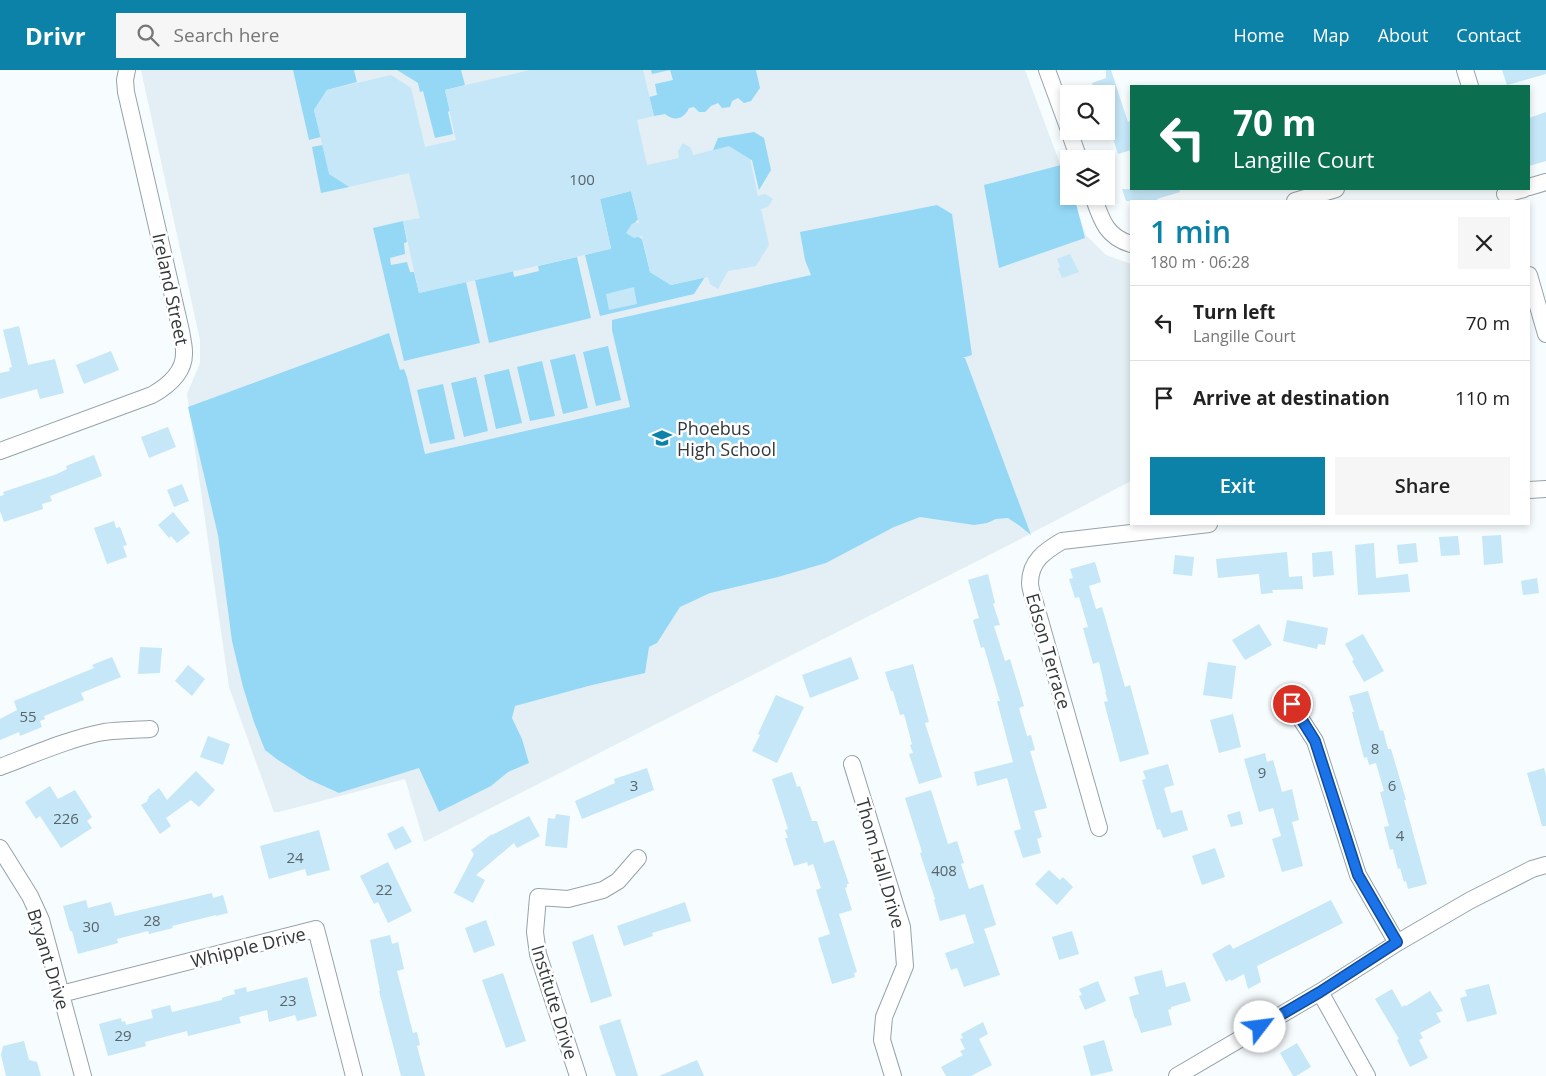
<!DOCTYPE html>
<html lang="en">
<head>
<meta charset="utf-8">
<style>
  :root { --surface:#fff; --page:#f6f6f6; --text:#222; --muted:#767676; --line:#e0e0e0; --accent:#0c82a8 }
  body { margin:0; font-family:"Open Sans",sans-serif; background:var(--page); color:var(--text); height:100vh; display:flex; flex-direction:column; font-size:19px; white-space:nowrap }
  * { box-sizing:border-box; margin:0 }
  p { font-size:16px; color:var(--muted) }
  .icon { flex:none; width:28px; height:28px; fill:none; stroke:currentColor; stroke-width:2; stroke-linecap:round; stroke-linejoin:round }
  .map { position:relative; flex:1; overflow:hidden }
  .side { position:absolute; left:1130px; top:130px; width:400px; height:325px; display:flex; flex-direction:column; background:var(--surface); border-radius:0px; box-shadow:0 2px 8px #0003 }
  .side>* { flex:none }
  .banner { position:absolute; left:1130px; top:15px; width:400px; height:105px; border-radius:0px; box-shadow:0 2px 8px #0003; background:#0b6e4f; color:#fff; overflow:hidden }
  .controls { position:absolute; left:1060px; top:15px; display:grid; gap:10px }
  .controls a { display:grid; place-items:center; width:55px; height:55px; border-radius:0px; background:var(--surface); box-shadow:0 2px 8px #0003; font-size:25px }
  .pin { position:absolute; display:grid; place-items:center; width:42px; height:42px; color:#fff; margin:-21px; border:2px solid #fff; border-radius:50%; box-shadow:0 1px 5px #0007 }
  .me { position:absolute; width:55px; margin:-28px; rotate:60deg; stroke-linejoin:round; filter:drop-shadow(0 0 4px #0008) }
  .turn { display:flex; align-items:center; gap:18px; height:105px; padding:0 20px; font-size:22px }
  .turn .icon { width:65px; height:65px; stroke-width:2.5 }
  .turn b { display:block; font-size:35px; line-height:42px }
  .round { display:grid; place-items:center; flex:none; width:52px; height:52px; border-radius:0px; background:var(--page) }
  .summary { display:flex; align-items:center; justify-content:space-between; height:85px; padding:0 20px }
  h1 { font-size:30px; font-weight:600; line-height:38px; color:var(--accent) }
  .primary-button { display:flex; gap:10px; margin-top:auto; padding:10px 20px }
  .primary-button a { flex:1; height:58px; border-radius:0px; background:var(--accent); color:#fff; font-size:20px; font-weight:600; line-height:58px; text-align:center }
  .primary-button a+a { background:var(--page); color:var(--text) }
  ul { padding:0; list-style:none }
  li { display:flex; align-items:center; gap:15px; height:75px; padding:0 20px; border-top:1px solid var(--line) }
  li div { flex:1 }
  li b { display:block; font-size:19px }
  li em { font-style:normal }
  header { display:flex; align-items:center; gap:30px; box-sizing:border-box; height:70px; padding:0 25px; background:var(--accent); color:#fff }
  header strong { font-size:24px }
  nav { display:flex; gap:28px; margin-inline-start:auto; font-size:18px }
  .search { width:350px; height:45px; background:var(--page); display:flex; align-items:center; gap:12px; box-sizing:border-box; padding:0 18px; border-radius:0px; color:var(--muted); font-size:19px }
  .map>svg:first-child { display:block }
  .built { fill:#e3eff5 }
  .green { fill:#94d8f6 }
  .building { fill:#c5e7f7 }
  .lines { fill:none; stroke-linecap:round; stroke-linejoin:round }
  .minor-casing { stroke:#96a3a9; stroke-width:18 }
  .minor { stroke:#fff; stroke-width:16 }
  .route-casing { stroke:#114b97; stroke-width:12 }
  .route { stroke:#1a73e8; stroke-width:9 }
  .labels { text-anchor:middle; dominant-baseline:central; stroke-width:5; stroke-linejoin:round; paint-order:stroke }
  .number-label { font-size:15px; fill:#58646a }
  .street-label { font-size:18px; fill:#33383b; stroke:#fff }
  .poi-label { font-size:18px; fill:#33383b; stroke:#fff; text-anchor:start }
</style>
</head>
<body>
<header>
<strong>Drivr</strong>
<div class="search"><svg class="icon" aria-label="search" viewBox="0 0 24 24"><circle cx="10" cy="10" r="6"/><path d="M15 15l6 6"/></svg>Search here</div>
<nav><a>Home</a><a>Map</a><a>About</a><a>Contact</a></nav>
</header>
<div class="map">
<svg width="1546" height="1006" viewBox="0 0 1546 1006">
  <rect width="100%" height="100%" fill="#f7fcff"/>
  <path class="built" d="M141,0H1025L1069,118V126H1072L1086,165L1106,185L1131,194V411L1003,478L424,772L405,709L279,742H274L229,617L187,324L200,293V270Z"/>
  <path class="green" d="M293,0H354L357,12L327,20L314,40L321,67L309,70Z
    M397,0H461L465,15L445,20L450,41L448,42L453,64L435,68L423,21L420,22L418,13Z
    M651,0H756L760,18L751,31L744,33L738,28L732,31L730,37L722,38L718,33L711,36L705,42H699L694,37L689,38C684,49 675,52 665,44L654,46L649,27L657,25L655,14L673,10L670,0L652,4Z
    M754,62L764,68L771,100L759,120L752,90L713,80L718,68Z
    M322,75L349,117L321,123L312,77Z
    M1065,94L1069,107V126H1074L1085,168L999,198L984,115Z
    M631,121L638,149L635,153L632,154L628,161L642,169L650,202L671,215L705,207L694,224L600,246L585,185L611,178L600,129Z
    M937,135L952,144L972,285L962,288H965L1031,465L1020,456L1008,448L996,449L987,453L974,455L920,447L894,457L826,493L778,507L710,523L680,537L657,573L649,577L645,603L592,615L515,636L512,648L522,669L529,693L508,702L491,716L439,742L419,698L339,723L308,709L278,690L265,680L254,652L243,617L232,571L218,465L188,337L389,263L400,300L404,299L407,307L425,384L630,337L612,260V250L811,205L805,190L800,162Z
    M403,151L407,172L404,173L405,184L390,188L391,195L407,192L410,202H414L419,223L466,212L480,273L404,291L373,158Z
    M577,187L591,248L489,273L475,210L513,201L514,207L539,201L538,196Z
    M608,276L621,330L596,336L583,282Z
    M575,284L588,338L563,344L550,290Z
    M542,291L555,346L530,351L517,297Z
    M509,299L522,353L496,359L484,305Z
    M476,307L488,361L464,367L451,313Z
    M443,314L455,369L430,374L417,320Z"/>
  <path class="building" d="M530,0H643L654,46L637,50L647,95L679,88L678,81L683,73L691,78L693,85L729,76L750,89L758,126L765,124L773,129L768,137L761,139L769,175L756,196L728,201L718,219L710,214L708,207L671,215L650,202L642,166L634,168L626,163L632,154L639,153L631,121L600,129L611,179L419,223L403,151L420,148L409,103L349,117L329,104L314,40L327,20L391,5L411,18L425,77L456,70L445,20Z
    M1106,0H1111L1128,52L1131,50V80L1118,84L1106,48V24H1096L1092,13L1106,8Z
    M1502,0H1546V4L1507,15Z
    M1546,42V91L1529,96V48Z
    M1122,119H1179L1180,122L1157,129L1158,131H1126Z
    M1070,184L1079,202L1062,208L1058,198L1060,197L1057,189Z
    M634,217L637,234L609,240L606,224Z
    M19,256L28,295L55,289L64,323L40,329L37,319L0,329V303L10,301L9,298L12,297L3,260Z
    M111,281L119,300L84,314L76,295Z
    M168,357L176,377L149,388L141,367Z
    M94,385L102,406L50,426L52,431L42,434L43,439L4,452L0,441V426L4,425L3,422L57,404L67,399L66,396Z
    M182,414L189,431L174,437L167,420Z
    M173,442L190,463L177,473L171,466L169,468L158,455Z
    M114,451L116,458L120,457L127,475L123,476L127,487L107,494L94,458Z
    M1501,465L1503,493L1484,495L1482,466Z
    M1458,466L1460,485L1441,486L1439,467Z
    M1374,473L1376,508L1408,504L1410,522L1358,525L1355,475Z
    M1416,473L1418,492L1399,494L1397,475Z
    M1332,481L1334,505L1313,507L1312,483Z
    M1287,482L1289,507L1302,506L1303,519L1272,520L1273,523L1261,524L1259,504L1218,508L1216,489Z
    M1175,485L1194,487L1192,506L1173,504Z
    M1095,492L1101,512L1089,516L1096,539L1102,537L1125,617L1130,615L1149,684L1120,692L1104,632L1108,631L1105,622H1106L1099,592L1093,594L1083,558L1088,557L1079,527L1075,528L1069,509L1073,508L1070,499Z
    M988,504L995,533L993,534L1000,555L994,556L1005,591L1010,589L1024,636L1019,638L1027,666L1031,665L1035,680L1030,681L1047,738L1034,741L1042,767L1037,769L1041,783L1023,788L1014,761L1021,759L1007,708L977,716L974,702L1013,692L997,631H1000L984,577L981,578L973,550L979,548L968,510Z
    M1537,508L1539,523L1523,525L1521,511Z
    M1287,550L1328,558L1325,575L1318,574L1317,579L1283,571Z
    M1259,554L1272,575L1245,590L1232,570Z
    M1363,564L1384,601L1364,612L1352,591L1354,590L1345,574Z
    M140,577L162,578L160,603L138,604Z
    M112,587L121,607L81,623L84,630L44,646L45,649L40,651L42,657L20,666L19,662L0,670V649L17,640L14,631L94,598L92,595Z
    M851,587L859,609L810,628L802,605Z
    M1208,592L1236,596L1232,629L1203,625Z
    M913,594L929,652L925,653L942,707L919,714L909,684L913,683L910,675L912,674L904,644L900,645L893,621H891L885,602Z
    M188,595L205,609L192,626L175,611Z
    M1368,621L1380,661L1383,660L1388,679H1391L1406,730H1404L1427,814L1408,819L1406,811L1404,812L1400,798L1398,799L1393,779L1390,780L1384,757L1389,756L1380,722L1384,721L1376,693L1369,695L1367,687L1364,688L1352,642H1354L1349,626Z
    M776,625L804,637L777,693L752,681L760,665L758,664Z
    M1233,644L1241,677L1219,683L1210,650Z
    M208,666L230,674L223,695L200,687Z
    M1265,683L1267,692L1273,690L1282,722L1292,719L1299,750L1292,752L1303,796L1282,802L1272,769L1281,766L1273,738L1259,742L1244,689Z
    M1168,694L1174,715L1164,718L1171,743L1182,740L1188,760L1163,768L1160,759L1157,760L1142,710L1146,709L1143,701Z
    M647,698L654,720L582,749L575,731L615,713L614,709Z
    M1544,698L1546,706V756H1542L1527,703Z
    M196,701L215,720L199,737L191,730L166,748L171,756L160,764L141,735L148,731L147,730L149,728L148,727L159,718L167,730Z
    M792,702L797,717L800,716L812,751H817L824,773L834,770L849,814H847V817L845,818L852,840L839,844L857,902L854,903L855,907L832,914L818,868L830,864L816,820L821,818L813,794L808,796L807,792L794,796L785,768H788L785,760L788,759L772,709Z
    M50,716L58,729L75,720L92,747L87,751L92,758L61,778L40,746L36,749L25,732Z
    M931,720L948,774L957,771L964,793L961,794L969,819L983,814L996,855L984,859L1000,905L964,917L957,898L951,900L945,883L974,873L965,844L940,851L934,830L935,829L920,783L922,782L905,728Z
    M1240,741L1243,754L1231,757L1227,745Z
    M556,744L570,746L567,778L545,776L548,748L555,749Z
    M529,746L540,766L517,778L514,773L476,805L485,810L473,833L454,823L453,824L474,784L471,780L492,764V765Z
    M403,756L412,772L395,780L387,764Z
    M319,760L330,800L307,806L305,799L269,809L260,776Z
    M1215,778L1225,807L1202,815L1192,786Z
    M388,792L412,841L388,853L378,832L374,834L360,806Z
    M1049,800L1060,810L1063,807L1073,817L1057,835L1035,814Z
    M212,823L213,828L223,825L228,843L216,846V845L172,856L173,858L149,864L148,861L117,869L118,873L78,884L72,861H70L63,836L86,830L88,838L111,832L115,846Z
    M1331,830L1343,853L1257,896L1261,912L1248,919L1244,904L1231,911L1230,909L1226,912L1212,884L1230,874L1233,879Z
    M685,832L691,851L652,863L653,866L624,876L617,856Z
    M486,850L495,875L474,883L465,858Z
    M1072,861L1079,884L1059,890L1052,867Z
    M593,864L612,926L591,933L572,872Z
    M390,865L392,874L398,872L404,899L397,901L413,963L417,962L420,975L417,976L425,1006H401L379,921H380L370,870Z
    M1162,900L1166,917L1185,912L1191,931L1171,937V939L1168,940L1172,955L1141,963L1136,948L1135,949L1129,927L1139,924L1134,907Z
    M503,903L526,971L506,978L482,910Z
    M307,907L317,946L297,951L295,945L269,952L267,940L239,947L241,953L188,966L187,961L145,972L146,976L108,986L99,954L121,948L122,952L125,951L126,955L153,948L151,940L170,935L172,942L222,930V928L235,924L234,920L246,917L247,922Z
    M1098,911L1106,931L1085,940L1079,926L1082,925L1079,919Z
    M1489,914L1497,944L1467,952L1460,928L1467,926L1465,920Z
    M1392,919L1402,937L1405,935L1406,936L1430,921L1443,941L1436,943L1441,952L1420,963L1423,968L1419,970L1428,988L1410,997L1397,970L1399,969L1375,929Z
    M620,949L638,1006H616L610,989L599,956Z
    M983,952L988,964L979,969L992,995L971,1006H946L941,997L963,985L960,981L965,979L960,969L963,968L961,964Z
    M1104,970L1113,1001L1091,1006L1083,976Z
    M24,971L29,990L37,992L41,1006H6L1,985L3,976Z
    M1297,973L1311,997L1296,1006H1293L1280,983Z
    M697,990L704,1006H659Z"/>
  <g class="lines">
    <defs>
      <path id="minor" d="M1047,0L1069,60
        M1465,0L1470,16
        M1069,61L1079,89
        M1529,117L1546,112
        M1505,124L1524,119
        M1093,126C1101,149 1106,167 1131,174
        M1295,131L1336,119
        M1529,205L1546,264
        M0,381L152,325C168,316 185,303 184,282C184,275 182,268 181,261L126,22L125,10L127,0
        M1529,420L1546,419
        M1291,634L1315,671L1358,805L1397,873
        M852,694L902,857L905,896L884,947L882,970L893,1006
        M0,697C32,685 71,668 104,662C119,660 135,660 150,659
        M1099,758L1035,533C1033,527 1030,519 1030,513C1030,491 1045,481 1062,471L1209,454
        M0,778L30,826L41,850L83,1006
        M1320,922L1367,1006
        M61,924L316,859L354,1006
        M578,1006L538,884L535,862L538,827L568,829L603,820L618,811L638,788
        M1177,1006L1320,922L1397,873L1469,831L1532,799L1546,795"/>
    </defs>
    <use href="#minor" class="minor-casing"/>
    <use href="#minor" class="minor"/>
  </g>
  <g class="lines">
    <defs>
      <path id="route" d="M1260,957L1320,922L1397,872L1358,805L1315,671L1292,634"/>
    </defs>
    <use href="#route" class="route-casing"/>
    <use href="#route" class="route"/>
  </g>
  <defs>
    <symbol id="school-bare" viewBox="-9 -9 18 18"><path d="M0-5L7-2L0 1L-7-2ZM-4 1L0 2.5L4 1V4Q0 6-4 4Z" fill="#0c82a8" stroke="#fff" stroke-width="2.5" paint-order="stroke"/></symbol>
  </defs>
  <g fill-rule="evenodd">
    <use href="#school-bare" x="648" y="354" width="28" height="28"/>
  </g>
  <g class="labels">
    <g class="number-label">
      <text x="582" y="109">100</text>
      <text x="28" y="646">55</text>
      <text x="1375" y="678">8</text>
      <text x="1262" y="702">9</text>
      <text x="634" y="715">3</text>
      <text x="1392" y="715">6</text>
      <text x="66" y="748">226</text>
      <text x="1400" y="765">4</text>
      <text x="295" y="787">24</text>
      <text x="944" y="800">408</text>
      <text x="384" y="819">22</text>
      <text x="152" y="850">28</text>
      <text x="91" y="856">30</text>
      <text x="288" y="930">23</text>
      <text x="123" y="965">29</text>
    </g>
    <g class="street-label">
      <text transform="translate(171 219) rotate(78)">Ireland Street</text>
      <text transform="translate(1049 581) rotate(74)">Edson Terrace</text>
      <text transform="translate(881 793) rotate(74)">Thom Hall Drive</text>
      <text transform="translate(248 877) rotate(-14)">Whipple Drive</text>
      <text transform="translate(49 889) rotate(73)">Bryant Drive</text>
      <text transform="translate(555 932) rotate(73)">Institute Drive</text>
    </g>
    <g class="poi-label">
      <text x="677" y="358">Phoebus<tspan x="677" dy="21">High School</tspan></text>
    </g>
  </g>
</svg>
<div class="controls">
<a><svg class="icon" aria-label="search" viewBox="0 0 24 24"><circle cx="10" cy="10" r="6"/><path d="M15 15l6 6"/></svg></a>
<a><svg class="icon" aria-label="layers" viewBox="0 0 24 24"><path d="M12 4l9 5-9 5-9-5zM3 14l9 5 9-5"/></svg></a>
</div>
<div class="pin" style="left:1292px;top:634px;background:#d93025"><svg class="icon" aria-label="arrive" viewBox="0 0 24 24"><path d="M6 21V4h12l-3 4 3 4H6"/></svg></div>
<svg class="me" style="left:1260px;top:957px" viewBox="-20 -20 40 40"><circle r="19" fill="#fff"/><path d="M0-13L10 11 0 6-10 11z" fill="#1a73e8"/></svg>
<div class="banner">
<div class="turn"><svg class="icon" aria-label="left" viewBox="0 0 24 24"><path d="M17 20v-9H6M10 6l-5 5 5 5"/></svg><div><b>70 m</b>Langille Court</div></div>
</div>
<section class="side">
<div class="summary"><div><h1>1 min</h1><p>180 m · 06:28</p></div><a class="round"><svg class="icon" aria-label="close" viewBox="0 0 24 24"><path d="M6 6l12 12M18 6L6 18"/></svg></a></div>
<ul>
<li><svg class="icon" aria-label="left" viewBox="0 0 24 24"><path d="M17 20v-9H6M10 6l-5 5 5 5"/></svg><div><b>Turn left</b><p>Langille Court</p></div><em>70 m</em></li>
<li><svg class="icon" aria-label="arrive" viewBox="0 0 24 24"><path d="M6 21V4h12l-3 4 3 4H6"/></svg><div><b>Arrive at destination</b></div><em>110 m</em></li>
</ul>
<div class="primary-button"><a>Exit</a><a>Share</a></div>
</section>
</div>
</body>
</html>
